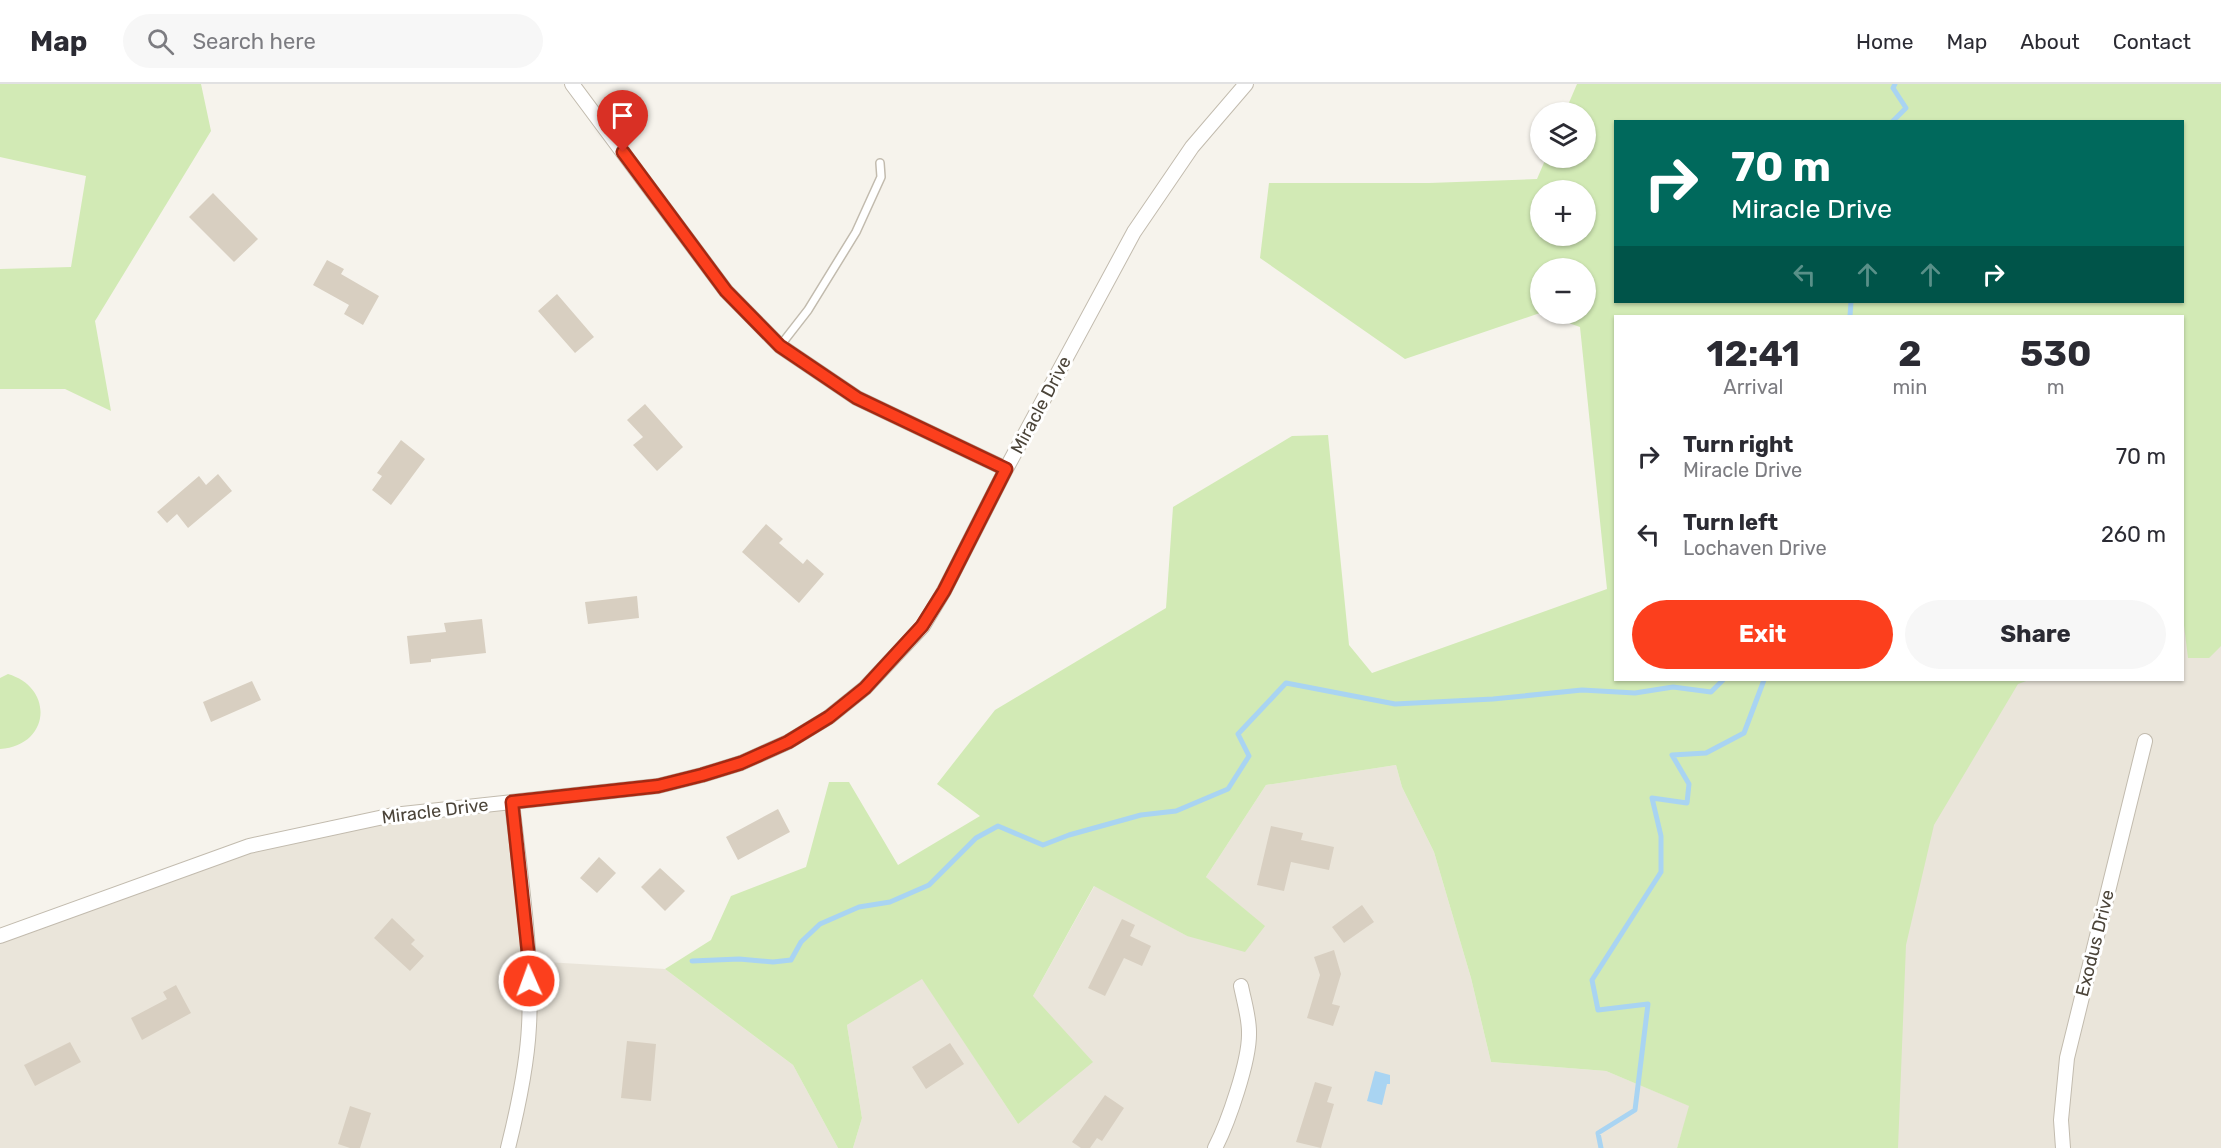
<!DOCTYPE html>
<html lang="en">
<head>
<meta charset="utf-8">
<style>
  :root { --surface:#fff; --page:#f7f7f7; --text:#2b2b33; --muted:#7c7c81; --line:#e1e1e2; --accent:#fc3f1d }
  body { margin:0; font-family:Rubik,sans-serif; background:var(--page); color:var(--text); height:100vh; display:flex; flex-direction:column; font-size:22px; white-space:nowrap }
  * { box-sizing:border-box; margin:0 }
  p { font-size:20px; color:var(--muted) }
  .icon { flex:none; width:33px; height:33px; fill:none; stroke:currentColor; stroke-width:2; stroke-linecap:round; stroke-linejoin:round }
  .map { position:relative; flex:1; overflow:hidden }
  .side { position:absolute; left:1614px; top:231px; width:570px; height:366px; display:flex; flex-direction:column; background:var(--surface); border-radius:0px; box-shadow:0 2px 4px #0004 }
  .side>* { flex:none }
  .hud { position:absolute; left:1614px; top:36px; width:570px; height:183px; border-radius:0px; box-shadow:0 2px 4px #0004; background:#00695c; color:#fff; overflow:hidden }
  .fabs { position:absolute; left:1530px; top:18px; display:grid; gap:12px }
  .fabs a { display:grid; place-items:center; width:66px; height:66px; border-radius:50%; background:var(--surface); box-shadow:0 2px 4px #0004; font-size:30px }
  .pin { position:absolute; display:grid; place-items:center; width:51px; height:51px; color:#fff; margin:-62px -26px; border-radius:50% 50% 50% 0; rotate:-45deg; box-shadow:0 0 6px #0007 }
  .pin .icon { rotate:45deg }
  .me { position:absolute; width:66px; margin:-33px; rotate:358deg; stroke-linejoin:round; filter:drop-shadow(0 0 4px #0008) }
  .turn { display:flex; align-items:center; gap:21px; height:126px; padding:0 18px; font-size:27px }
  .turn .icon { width:78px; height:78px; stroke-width:2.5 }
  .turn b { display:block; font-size:42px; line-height:51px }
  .lanes { display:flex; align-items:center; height:57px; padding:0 18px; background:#0003; justify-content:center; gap:30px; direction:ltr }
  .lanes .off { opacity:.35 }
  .eta { display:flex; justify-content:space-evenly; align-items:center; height:102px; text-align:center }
  .eta b { font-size:36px; font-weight:700; line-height:42px }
  .button { display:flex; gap:12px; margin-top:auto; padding:12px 18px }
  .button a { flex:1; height:69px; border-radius:36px; background:var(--accent); color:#fff; font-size:24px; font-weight:700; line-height:69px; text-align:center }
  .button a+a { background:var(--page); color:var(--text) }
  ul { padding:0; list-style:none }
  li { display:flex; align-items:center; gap:18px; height:78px; padding:0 18px }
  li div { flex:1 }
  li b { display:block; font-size:22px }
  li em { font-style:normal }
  header { display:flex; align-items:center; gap:36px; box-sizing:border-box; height:84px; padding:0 30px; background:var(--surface); border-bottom:2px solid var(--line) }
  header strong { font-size:28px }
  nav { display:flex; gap:33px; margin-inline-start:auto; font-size:21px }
  .search { width:420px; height:54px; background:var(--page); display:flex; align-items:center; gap:15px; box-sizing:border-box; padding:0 21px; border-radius:33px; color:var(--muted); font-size:22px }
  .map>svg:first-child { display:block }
  .residential { fill:#eae5da }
  .green { fill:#d2eab5; fill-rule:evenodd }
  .water { fill:#a9d4f2 }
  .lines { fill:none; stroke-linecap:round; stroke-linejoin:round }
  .stream { stroke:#a9d4f2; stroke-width:5 }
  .building { fill:#d8cfc1 }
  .service-casing { stroke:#c2bbae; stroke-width:10 }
  .minor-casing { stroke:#c2bbae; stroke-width:16 }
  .service { stroke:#fff; stroke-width:7 }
  .minor { stroke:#fff; stroke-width:14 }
  .route-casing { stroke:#a42913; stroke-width:15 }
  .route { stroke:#fc3f1d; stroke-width:10 }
  .labels { text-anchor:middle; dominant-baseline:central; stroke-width:6; stroke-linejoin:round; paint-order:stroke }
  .street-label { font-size:18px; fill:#4b4439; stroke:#fff }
</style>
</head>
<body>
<header>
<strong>Map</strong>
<div class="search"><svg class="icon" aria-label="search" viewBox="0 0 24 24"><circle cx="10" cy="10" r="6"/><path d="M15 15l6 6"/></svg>Search here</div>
<nav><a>Home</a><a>Map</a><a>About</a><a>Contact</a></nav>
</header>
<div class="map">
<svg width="2221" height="1064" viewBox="0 0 2221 1064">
  <rect width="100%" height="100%" fill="#f6f3ec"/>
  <path class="residential" d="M2183,424L2221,449V1064H1862L1902,798L1979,596H2182Z
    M1396,681L1402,703L1434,768L1471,894L1491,978L1606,987L1690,1022L1677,1064H853L862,1034L847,941L922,894L1018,1040L1033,912L1095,801L1187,852L1264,842L1206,793L1266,701Z
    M512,718L529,877L665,885L793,981L838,1064H0V852L249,762L393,731Z"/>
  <path class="green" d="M0,0H201L211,47L95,237L111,327L65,305H0V185L71,183L86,92L0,73Z
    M1577,0H2221V562L2209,574H2188L2183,533L2182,232H1616V596H2029L2018,600L1934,741L1906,861L1898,1064H1677L1689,1022L1606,987L1491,978L1471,894L1434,768L1402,703L1396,681L1266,701L1206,793L1265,842L1245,868L1187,852L1094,802L1033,912L1093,978L1018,1040L922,895L847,941L862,1034L853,1064H838L793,981L665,885L711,856L731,812L806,783L829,698H849L898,781L980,732L937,700L995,626L1166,524L1173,423L1292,352L1328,351L1349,561L1372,589L1607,505L1580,243L1543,230H1586V184H1540V229L1405,275L1260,174L1269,99H1429L1537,95L1546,74H1586V28H1565ZM1616,38H2182V218H1616ZM1586,106V152H1540V106Z
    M8,590C55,604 50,662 0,665V594Z"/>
  <path class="water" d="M1375,987L1390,991V1000H1387L1382,1021L1367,1017Z"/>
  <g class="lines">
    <path class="stream" d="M1892,38L1906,24L1893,4L1895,0
      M1850,232L1851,218
      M692,877L739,875L773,878L791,876L801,858L820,840L859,823L890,818L929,801L976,754L998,742L1043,761L1069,751L1141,731L1176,727L1228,705L1249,672L1238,650L1286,599L1395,620L1493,615L1582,606L1635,609L1673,603L1711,608L1723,596
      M1601,1064L1598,1049L1635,1026L1648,920L1598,926L1592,896L1661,788V752L1652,714L1687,719L1689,700L1672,671L1706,669L1744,649L1764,596"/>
  </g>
  <path class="building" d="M213,109L258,155L234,178L189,133Z
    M327,176L344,185L341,190L379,212L363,241L344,230L349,221L313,201Z
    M557,210L594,253L575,269L538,227Z
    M645,320L683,363L657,387L633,361L643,353L627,336Z
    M401,356L425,375L391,421L372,406L382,392L377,389Z
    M218,390L232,407L188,444L177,430L167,439L157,428L199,392L206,401Z
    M766,440L783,455L779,459L803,480L807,475L824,490L799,519L742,468Z
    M637,512L639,534L588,540L585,518Z
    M482,535L486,569L431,575V578L410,580L407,552L446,548L444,539Z
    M252,597L261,616L211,638L203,618Z
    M778,725L790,748L738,776L726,753Z
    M1271,742L1303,749L1301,756L1334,763L1329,786L1291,778L1284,807L1257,801Z
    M599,773L616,789L597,809L580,794Z
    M660,784L685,807L665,827L641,803Z
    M1362,821L1374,838L1344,859L1332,843Z
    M392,834L415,856L411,860L424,872L410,887L374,854Z
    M1122,835L1135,841L1130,852L1151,862L1142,882L1124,874L1105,912L1088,904Z
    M1334,866L1341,890L1332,920L1340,922L1333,942L1307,934L1320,891L1314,873Z
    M176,901L191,929L142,956L131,934L167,915L163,908Z
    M627,957L656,960L651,1017L621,1014Z
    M70,958L81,978L35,1002L24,981Z
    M950,959L964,980L926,1005L912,983Z
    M1315,998L1332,1003L1327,1018L1334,1020L1321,1064L1296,1058Z
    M1105,1011L1124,1024L1102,1057L1097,1054L1090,1064H1081L1072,1058Z
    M350,1022L371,1029L360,1064H350L338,1060Z"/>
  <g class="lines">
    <defs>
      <path id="service" d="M780,262L808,226L856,148L881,93L880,79"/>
      <path id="minor" d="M572,0L726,207L780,262L857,314L1006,385
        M0,852L249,762L393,731L658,702L702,691L741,679L788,658L829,633L865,604L923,542L944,507L1006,385L1134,148L1192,63L1246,0
        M508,1064C518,1024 527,983 529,942C533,867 520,792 512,718
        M1215,1064C1228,1039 1250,976 1249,948C1249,933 1244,917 1241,902
        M2063,1064L2061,1036L2067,974L2145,657"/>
    </defs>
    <use href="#service" class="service-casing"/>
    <use href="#minor" class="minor-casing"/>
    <use href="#service" class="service"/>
    <use href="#minor" class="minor"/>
  </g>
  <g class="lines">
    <defs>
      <path id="route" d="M529,897V877L512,718L658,702L702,691L741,679L788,658L829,633L865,604L922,542L944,507L1006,385L857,314L780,262L726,207L623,68"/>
    </defs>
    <use href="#route" class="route-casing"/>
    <use href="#route" class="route"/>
  </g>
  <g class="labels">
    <g class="street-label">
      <text transform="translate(1041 321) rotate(-62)">Miracle Drive</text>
      <text transform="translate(435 727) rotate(-7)">Miracle Drive</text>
      <text transform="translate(2095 859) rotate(-76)">Exodus Drive</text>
    </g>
  </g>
</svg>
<div class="fabs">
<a><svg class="icon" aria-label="layers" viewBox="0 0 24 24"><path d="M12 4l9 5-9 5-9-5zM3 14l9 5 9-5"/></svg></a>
<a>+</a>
<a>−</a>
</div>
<div class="pin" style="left:623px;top:68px;background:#d93025"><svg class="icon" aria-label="arrive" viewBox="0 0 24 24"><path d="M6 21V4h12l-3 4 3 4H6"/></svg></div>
<svg class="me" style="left:529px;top:897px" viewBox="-20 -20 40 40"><circle r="17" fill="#fc3f1d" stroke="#fff" stroke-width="3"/><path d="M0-11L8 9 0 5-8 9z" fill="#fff"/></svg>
<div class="hud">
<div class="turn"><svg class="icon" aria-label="right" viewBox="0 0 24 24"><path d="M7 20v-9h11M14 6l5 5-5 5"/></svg><div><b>70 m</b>Miracle Drive</div></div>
<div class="lanes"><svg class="icon off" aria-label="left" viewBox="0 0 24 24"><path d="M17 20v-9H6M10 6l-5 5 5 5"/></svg><svg class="icon off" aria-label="ahead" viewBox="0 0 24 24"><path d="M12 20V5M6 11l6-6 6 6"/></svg><svg class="icon off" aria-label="ahead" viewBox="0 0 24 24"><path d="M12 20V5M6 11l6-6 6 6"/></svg><svg class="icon" aria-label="right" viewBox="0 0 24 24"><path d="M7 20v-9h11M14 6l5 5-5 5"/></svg></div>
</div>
<section class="side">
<div class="eta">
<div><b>12:41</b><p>Arrival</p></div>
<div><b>2</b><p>min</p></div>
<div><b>530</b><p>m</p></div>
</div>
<ul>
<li><svg class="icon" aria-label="right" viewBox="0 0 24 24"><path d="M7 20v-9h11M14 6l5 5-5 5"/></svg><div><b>Turn right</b><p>Miracle Drive</p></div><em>70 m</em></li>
<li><svg class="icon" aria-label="left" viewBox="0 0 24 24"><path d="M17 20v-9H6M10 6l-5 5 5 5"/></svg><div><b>Turn left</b><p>Lochaven Drive</p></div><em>260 m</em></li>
</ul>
<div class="button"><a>Exit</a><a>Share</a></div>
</section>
</div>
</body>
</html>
